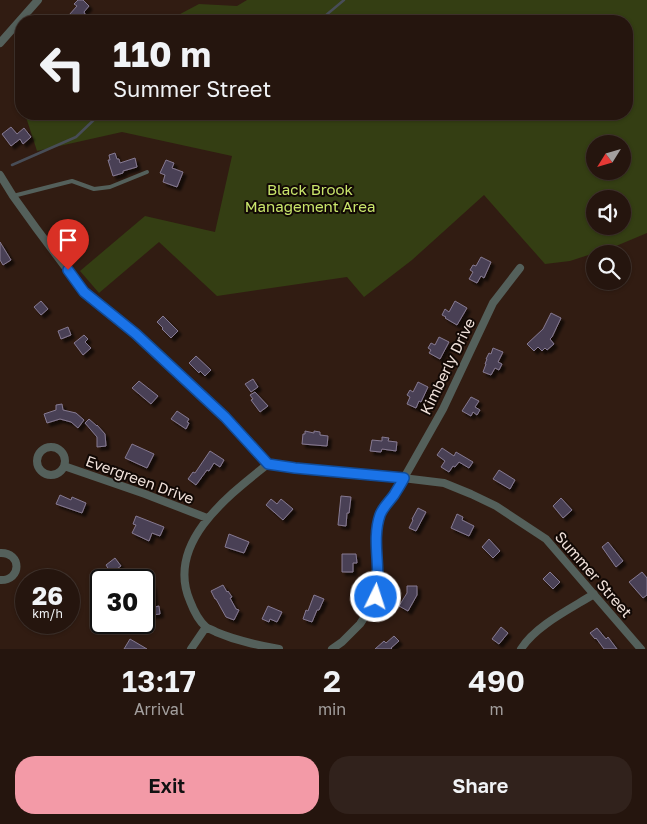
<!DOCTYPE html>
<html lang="en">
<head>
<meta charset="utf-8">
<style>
  :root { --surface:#25150e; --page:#31221c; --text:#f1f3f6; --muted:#a39f9e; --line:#42342e; --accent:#f39aa7 }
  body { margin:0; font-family:"Golos Text",sans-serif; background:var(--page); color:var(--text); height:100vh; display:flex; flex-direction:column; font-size:19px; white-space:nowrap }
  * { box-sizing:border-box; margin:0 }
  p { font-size:16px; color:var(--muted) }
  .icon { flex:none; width:28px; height:28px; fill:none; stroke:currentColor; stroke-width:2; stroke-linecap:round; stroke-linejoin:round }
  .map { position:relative; height:649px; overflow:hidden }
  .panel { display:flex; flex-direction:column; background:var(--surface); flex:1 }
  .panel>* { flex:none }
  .top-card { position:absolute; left:15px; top:15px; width:618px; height:105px; border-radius:20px; box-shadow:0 1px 4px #0004,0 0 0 1px var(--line); background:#25150e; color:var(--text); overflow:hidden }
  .needle { width:32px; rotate:233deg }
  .buttons { position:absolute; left:586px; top:135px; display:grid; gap:10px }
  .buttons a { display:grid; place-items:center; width:45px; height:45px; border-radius:50%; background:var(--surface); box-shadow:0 1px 4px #0004,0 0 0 1px var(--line); font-size:25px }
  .speed { position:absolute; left:15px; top:569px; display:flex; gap:10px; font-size:25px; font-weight:700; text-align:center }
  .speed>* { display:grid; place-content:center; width:65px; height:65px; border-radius:50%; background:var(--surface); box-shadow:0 1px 4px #0004,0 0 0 1px var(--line); line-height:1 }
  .speed small { font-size:12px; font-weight:400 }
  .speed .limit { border:2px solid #111; border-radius:8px; background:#fff; color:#111 }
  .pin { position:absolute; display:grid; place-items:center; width:42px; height:42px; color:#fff; margin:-51px -21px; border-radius:50% 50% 50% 0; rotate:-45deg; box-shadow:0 0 5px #0007 }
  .pin .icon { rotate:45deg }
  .me { position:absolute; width:55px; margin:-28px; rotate:4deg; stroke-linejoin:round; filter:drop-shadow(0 0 4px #0008) }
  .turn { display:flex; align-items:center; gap:18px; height:105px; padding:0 15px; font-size:22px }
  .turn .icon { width:65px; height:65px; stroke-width:2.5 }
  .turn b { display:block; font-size:35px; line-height:42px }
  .eta { display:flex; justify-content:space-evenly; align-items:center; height:85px; text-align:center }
  .eta b { font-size:30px; font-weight:600; line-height:35px }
  .cta { display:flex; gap:10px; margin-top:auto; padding:10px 15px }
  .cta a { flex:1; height:58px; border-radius:20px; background:var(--accent); color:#111; font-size:20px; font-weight:600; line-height:58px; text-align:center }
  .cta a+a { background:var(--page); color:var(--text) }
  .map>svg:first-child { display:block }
  .green { fill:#343e13; fill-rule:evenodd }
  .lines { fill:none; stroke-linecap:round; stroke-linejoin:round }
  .stream { stroke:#484d57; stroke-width:2.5 }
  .building { fill:#4a4055; stroke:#867a92; filter:url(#shadow) }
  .service { stroke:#54605b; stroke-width:4 }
  .minor { stroke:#54605b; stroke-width:8 }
  .route-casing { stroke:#114b97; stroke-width:12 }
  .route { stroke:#1a73e8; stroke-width:9 }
  .labels { text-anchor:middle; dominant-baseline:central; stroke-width:4; stroke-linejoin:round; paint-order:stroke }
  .park-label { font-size:15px; fill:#c9e56b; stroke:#120905 }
  .street-label { font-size:15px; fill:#f1e2db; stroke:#120905 }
</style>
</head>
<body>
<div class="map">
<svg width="647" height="649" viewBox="0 0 647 649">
  <defs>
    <filter id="shadow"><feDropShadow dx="3.5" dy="3.5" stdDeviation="1" flood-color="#0009"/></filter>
  </defs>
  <rect width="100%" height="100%" fill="#311c12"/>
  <path class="green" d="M247,0H647V233L616,246L570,261L545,264L484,195L412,260L364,297L347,277L217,296L159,242L99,293L80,271L145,216L215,232L232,156L122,132L37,151L25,114H626V21H167L199,4L237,6ZM595,144H622V171H595ZM595,199H622V226H595Z"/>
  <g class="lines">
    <path class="stream" d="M319,21L344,0
      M12,165L76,137L100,114"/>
  </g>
  <path class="building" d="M78,0H83L89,6L84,12L85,14L77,21H75L69,15L77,6L74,4Z
    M11,127L17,134L24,128L31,137L23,144L20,139L11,146L2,134Z
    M115,153L117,159H119L120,163L135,158L137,167L123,171V173L113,176L108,160H110L109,155Z
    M166,160L174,163L172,168L183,172L177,187L163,182L165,175L160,173Z
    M0,242L11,260L3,265L0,260Z
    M481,257L491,262L484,278L481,276L477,283L469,279L473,272L470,270L473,265L476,266Z
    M41,301L48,309L41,315L34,307Z
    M455,301L467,308L457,325L445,318L446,317L442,315L445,309L449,312Z
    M551,313L561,318L552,337L550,339L554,344L547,350L545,348L542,351L538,347L534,351L527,344L543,329Z
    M163,316L178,331L171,338L162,329L163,328L157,322Z
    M68,327L71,335L61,339L58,331Z
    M84,335L88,339L85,342L91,348L83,355L74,343Z
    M439,337L449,342L440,359L429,353L431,350L428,348L431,343L435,345Z
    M493,348L503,352L498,362L502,364L499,370L495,368L491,375L483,372L486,364H485L487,359H486L489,353L491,354Z
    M196,356L211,370L205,376L200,371L199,373L189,363Z
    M253,379L258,387L251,392L245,384Z
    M139,381L158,396L151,404L132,388Z
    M418,382L428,387L421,402L419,401L416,408L407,404L410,397L407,395L410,390L413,392Z
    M255,392L268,406L260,412L251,400L253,399L250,395Z
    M471,397L479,401L475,407L480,410L477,415L473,412L471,416L462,411Z
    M62,404L63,410L76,413L84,420L78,428L71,422L60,419L47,423L44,414L56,410V405Z
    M177,411L189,419L187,422L189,423L186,429L171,419Z
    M89,419L97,426V425L105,434L106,446L97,447V437L85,423Z
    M305,431L314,433V431L320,432V435L328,436L327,446L302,444L303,434H305Z
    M382,437L389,438L388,441L397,442L396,451L382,449L381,452L370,451L372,440L382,441Z
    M132,444L154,454L147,468L125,458Z
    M442,448L454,456L456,452L473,462L469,468L459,462L455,467L453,466L449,472L441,467L445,461L437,455Z
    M210,451L224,460L220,467L214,463L209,471L207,470L196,485L188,479L193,472L195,473Z
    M499,470L515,480L510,489L493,479Z
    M60,495L71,500L72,497L86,503L82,513L56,504Z
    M341,496L351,497L349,513H347L346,526L338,525Z
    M561,498L572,510L563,518L553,506Z
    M271,499L277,504L281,499L293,509L283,520L266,505Z
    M418,508L426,512L416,531L409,528L413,520L412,519Z
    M457,514L463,517L462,520L474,526L469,536L451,528Z
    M136,516L164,527L160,536L152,533L149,541L132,533L136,525L133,524Z
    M229,534L249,542L244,553L225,547Z
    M489,539L500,551L493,558L482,547Z
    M608,542L623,561L616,567L602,547Z
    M342,554H356L357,563H353V572H342Z
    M115,558L121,566L111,573L106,565Z
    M550,572L560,582L553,589L543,579Z
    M642,572L647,578V595L643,598L629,582Z
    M152,584L155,607L159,606L160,614L144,616V585Z
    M223,585L227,592L228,591L232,597L230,598L236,609L239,610L234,620L226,617L216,599H215L211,591Z
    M407,586H417V595L408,611L399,606L407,593Z
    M314,595L324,599L319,610H317L312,622L303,619L306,610L308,611Z
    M268,606L282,612L277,622L270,619L269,622L262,619Z
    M501,627L508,633L499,644L492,639Z
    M597,628L606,639L608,637L617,649H604L596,638L595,639L590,633Z
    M394,636L399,641L391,648L392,649H375L384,641L386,643Z
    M130,639L147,649H124Z"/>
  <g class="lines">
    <path class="service" d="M13,196L72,181L94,189L110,187L147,172"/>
    <path class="minor" d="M0,43L38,0
      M0,175L13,196L36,228L84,292L136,334L225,417L268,464L295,468L378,475L444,483L471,494L496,506L546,539L641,649
      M37 461a14 14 0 1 1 28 0a14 14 0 1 1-28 0Z
      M268,464C229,495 165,543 190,601C193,609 199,621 206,627C209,629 213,630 216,632C237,641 257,645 279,649
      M64,466L145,494L207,518
      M0,553C22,552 22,581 0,580
      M191,649L206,627
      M332,649L342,642L360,624L373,604L376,597L378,588L377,538L378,520L381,512L393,496L404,478L443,409L493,303L520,268
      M521,649C535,626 570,609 594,594"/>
  </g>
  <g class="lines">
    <defs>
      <path id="route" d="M68,270L84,292L136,334L225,417L268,464L295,468L404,478C401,484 397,490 394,495C389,502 383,507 380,515C371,541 382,570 376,597"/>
    </defs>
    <use href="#route" class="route-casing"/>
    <use href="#route" class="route"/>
  </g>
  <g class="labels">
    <g class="park-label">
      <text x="310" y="189">Black Brook<tspan x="310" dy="17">Management Area</tspan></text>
    </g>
    <g class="street-label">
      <text transform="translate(447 366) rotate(-64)">Kimberly Drive</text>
      <text transform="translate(140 479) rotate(20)">Evergreen Drive</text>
      <text transform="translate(594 574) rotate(49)">Summer Street</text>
    </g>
  </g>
</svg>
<div class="buttons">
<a><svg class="needle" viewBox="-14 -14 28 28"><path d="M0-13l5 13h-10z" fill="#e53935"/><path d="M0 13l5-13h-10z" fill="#a39f9e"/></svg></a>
<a><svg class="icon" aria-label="sound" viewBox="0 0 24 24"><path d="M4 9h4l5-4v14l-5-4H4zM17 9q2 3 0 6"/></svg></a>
<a><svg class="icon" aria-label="search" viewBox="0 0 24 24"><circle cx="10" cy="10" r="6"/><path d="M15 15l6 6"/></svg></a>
</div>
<div class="speed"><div>26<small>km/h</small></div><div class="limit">30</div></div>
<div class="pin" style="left:68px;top:270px;background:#d93025"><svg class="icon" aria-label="arrive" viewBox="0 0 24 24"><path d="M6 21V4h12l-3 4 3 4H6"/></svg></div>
<svg class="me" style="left:376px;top:597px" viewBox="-20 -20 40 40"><circle r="17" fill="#1a73e8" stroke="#fff" stroke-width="3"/><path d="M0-11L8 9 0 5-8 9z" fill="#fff"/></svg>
<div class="top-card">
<div class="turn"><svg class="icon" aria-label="left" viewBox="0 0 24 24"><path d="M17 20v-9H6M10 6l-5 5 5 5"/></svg><div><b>110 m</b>Summer Street</div></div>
</div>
</div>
<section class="panel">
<div class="eta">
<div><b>13:17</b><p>Arrival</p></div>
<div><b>2</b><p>min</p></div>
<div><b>490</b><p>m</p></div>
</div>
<div class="cta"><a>Exit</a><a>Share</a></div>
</section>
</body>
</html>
